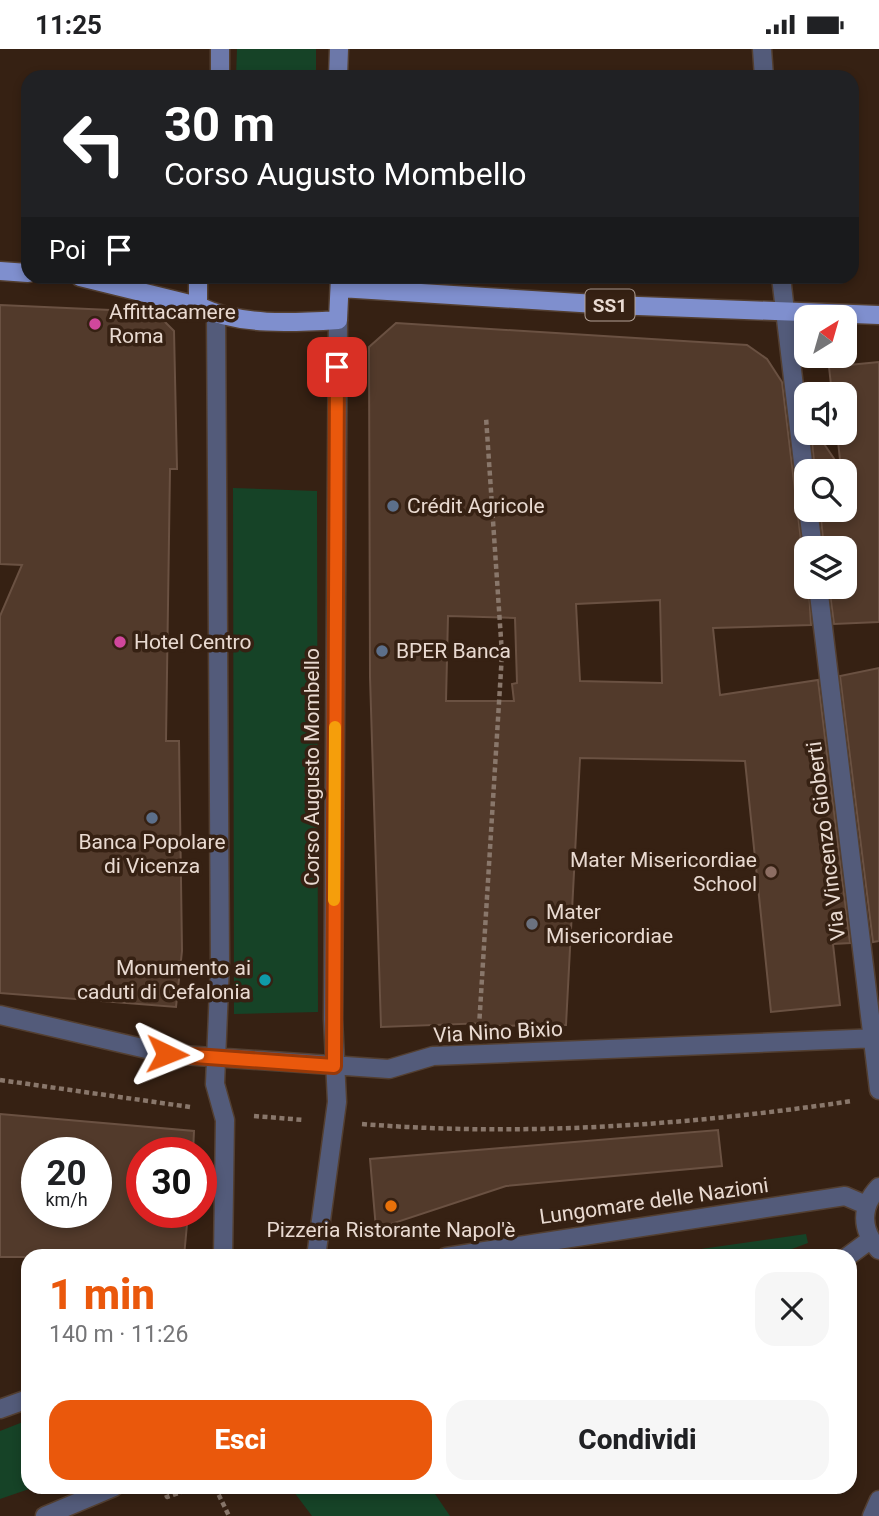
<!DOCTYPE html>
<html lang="it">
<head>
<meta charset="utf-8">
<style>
  :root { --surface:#fff; --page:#f6f6f6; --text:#202124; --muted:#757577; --accent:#ea580c }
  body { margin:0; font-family:Roboto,sans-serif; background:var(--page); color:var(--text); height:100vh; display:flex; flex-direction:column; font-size:26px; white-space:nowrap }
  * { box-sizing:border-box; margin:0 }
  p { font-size:23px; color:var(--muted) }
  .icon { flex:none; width:38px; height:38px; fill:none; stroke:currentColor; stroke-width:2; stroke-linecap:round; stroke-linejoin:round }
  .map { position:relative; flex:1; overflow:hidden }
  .details { position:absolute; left:21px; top:1200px; width:836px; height:245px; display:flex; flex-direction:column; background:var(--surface); border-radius:21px; box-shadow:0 4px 10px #0003 }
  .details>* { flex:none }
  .top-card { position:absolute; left:21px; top:21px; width:838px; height:214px; border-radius:21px; box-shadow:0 4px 10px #0003; background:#202124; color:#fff; overflow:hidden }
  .needle { width:46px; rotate:37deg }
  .fabs { position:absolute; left:794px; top:256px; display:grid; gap:14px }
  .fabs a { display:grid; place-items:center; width:63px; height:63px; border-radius:14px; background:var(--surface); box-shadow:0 4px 10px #0003; font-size:35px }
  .speed { position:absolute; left:21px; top:1088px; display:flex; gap:14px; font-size:35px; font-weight:700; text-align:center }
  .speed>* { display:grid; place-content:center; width:91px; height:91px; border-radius:50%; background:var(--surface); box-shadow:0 4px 10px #0003; line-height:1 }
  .speed small { font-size:18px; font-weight:400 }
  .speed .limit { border:10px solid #d22; background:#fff; color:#111 }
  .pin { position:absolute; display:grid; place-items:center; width:60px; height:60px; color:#fff; margin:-30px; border-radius:14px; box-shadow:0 4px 10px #0006 }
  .me { position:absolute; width:77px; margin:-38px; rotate:92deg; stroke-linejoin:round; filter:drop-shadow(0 0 5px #0008) }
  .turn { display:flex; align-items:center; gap:24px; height:147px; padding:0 28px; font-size:32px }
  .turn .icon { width:91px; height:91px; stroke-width:2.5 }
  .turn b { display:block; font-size:49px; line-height:60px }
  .then { display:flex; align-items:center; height:66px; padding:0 28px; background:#0003; gap:14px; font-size:26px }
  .round { display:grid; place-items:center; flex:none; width:74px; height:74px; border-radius:21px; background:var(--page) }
  .summary { display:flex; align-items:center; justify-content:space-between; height:119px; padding:0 28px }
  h1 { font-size:42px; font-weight:800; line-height:52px; color:var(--accent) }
  .button { display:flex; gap:14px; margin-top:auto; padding:14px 28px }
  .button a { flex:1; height:80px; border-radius:21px; background:var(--accent); color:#fff; font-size:28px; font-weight:800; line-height:80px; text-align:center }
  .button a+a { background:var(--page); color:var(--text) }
  .status { display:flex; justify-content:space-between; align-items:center; height:49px; padding:0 35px; background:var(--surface); direction:ltr }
  .status svg { height:19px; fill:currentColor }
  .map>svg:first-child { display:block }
  .green { fill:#164327 }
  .building { fill:#523a2b; stroke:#6a5142; stroke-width:2; fill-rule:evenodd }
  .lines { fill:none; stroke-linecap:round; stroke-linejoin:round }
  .lane-casing { stroke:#533f31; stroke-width:21 }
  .street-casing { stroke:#533f31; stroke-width:21 }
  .secondary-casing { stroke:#533f31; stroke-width:21 }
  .primary-casing { stroke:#533f31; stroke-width:21 }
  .path { stroke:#89776b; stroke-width:4.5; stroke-dasharray:5 3.5; stroke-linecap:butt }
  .lane { stroke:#535b7a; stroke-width:18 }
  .street { stroke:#535b7a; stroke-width:18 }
  .secondary { stroke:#6c78a9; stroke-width:18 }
  .primary { stroke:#7f8fce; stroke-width:18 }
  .route-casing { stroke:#983908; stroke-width:18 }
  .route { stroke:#ea580c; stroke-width:12 }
  .slow { stroke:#f59e0b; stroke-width:12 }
  .hotel-dot { fill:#d1479c; stroke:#362113; stroke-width:2.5 }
  .service-dot { fill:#5c6f8a; stroke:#362113; stroke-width:2.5 }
  .education-dot { fill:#8d6e63; stroke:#362113; stroke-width:2.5 }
  .worship-dot { fill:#6b7280; stroke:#362113; stroke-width:2.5 }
  .culture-dot { fill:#0f9aa8; stroke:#362113; stroke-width:2.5 }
  .food-dot { fill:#e8710a; stroke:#362113; stroke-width:2.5 }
  .labels { text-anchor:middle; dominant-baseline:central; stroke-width:7; stroke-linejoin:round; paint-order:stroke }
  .shield { fill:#362113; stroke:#b3a298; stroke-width:2 }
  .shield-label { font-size:19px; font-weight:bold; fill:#e9dad1 }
  .poi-label { font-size:21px; fill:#e9dad1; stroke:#362113; text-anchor:start }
  .street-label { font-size:21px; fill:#e9dad1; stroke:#362113 }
</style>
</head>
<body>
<div class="status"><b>11:25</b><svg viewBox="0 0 49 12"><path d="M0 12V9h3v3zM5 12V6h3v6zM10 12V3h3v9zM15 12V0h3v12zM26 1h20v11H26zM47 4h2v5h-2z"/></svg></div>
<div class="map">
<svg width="879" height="1467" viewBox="0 0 879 1467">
  <rect width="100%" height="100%" fill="#362113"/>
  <path class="green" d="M237,0H316V28H236Z
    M233,439L317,442L318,963L234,965Z
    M806,1185L808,1194L773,1207H652Z
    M28,1371V1438L32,1439L0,1450V1382Z
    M291,1439H431L450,1467H312Z"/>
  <path class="building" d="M0,256L155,263L174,282L177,420H170L166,692H179L182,902L176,958L0,944V567L22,516L0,515Z
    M396,274L747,296L767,310L782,333L802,500L807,508L811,576L713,579L720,646L818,631L850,894L833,895L840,956L771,963L745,712L580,709L566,976L485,977L486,974L381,978L370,628L369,298ZM660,551L662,634L580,632L576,555ZM448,567L515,569L517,634L512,635L514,652H446Z
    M879,313V573L834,575L829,537H845V499H824L820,460H845V422H815L811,383H816L841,420L837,383H845V345H832L829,318Z
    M879,619V892L873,893L840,627Z
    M0,1065L194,1082L193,1104H142V1164H188L184,1208H0ZM37,1104H96V1164H37Z
    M718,1081L722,1117L506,1137L376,1180L370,1110Z"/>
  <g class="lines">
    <defs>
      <path id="lane" d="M872,1467L879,1451"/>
      <path id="street" d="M762,0L764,28
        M781,228L807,447
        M216,265L220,915L215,1035L225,1071L223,1208
        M808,460L813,499
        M818,537L879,1041
        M0,966L168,1005L389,1020L433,1007L879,989
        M879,1138C860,1158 861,1181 879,1201
        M316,1208L337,1053L333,970L338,271
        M446,1208L845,1147L866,1156
        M847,1208L870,1191
        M0,1360L28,1350
        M45,1467L114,1438"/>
      <path id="secondary" d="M220,28V0
        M338,28L339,0"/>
      <path id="primary" d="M0,222L28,224
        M80,228L198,257C240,277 292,274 338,271L340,228
        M340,239L612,256L879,266
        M198,257V228"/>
    </defs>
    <use href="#lane" class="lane-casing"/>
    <use href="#street" class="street-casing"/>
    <use href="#secondary" class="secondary-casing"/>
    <use href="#primary" class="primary-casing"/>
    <path class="path" d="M479,978L502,605L486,368
      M0,1031L190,1058
      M254,1067L304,1071
      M362,1075C525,1088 690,1076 852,1052
      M163,1438L167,1448L196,1438
      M215,1438L229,1467"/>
    <use href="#lane" class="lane"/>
    <use href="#street" class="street"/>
    <use href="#secondary" class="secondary"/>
    <use href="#primary" class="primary"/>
  </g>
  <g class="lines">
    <defs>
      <path id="route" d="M167,1005L334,1017L337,318"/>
    </defs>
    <use href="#route" class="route-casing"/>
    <use href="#route" class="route"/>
    <path class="slow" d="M334,851L335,678"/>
  </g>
  <g class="hotel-dot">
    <circle cx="95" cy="275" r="7"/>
    <circle cx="120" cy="593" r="7"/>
  </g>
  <g class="service-dot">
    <circle cx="393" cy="457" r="7"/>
    <circle cx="382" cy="602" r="7"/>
    <circle cx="152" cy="769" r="7"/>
  </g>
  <circle class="education-dot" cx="771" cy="823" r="7"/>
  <circle class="worship-dot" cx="532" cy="875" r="7"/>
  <circle class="culture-dot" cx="265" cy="931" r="7"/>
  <circle class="food-dot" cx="391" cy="1157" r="7"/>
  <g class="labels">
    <rect class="shield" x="585.5" y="240.5" width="49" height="31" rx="5"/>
    <g class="shield-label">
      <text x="610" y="256">SS1</text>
    </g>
    <g class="poi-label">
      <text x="109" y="263">Affittacamere<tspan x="109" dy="24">Roma</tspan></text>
      <text x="407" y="457">Crédit Agricole</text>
      <text x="134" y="593">Hotel Centro</text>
      <text x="396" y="602">BPER Banca</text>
      <text x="152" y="793" text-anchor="middle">Banca Popolare<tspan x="152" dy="24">di Vicenza</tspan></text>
      <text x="757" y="811" text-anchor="end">Mater Misericordiae<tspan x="757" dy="24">School</tspan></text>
      <text x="546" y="863">Mater<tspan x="546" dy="24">Misericordiae</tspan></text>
      <text x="251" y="919" text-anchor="end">Monumento ai<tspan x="251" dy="24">caduti di Cefalonia</tspan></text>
      <text x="391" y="1181" text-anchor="middle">Pizzeria Ristorante Napol'è</text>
    </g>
    <g class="street-label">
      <text transform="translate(312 718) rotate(-90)">Corso Augusto Mombello</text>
      <text transform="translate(826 792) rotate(-97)">Via Vincenzo Gioberti</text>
      <text transform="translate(498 983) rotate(-3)">Via Nino Bixio</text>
      <text transform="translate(654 1152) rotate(-8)">Lungomare delle Nazioni</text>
    </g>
  </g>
</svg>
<div class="fabs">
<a><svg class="needle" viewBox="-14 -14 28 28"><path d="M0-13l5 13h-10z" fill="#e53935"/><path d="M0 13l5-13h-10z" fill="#757577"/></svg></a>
<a><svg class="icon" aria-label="sound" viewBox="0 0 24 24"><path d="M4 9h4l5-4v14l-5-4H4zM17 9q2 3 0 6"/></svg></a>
<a><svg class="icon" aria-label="search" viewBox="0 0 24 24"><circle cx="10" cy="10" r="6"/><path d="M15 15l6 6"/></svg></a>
<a><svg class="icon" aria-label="layers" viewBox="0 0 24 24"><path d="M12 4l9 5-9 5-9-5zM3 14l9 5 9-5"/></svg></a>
</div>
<div class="speed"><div>20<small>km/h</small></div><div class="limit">30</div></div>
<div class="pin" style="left:337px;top:318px;background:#d93025"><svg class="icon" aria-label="arrive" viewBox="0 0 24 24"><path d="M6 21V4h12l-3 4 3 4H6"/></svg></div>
<svg class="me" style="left:167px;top:1005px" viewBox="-20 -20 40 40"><path d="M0-17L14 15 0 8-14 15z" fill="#ea580c" stroke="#fff" stroke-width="4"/></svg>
<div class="top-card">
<div class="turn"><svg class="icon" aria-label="left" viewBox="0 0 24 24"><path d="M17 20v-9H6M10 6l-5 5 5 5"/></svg><div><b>30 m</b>Corso Augusto Mombello</div></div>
<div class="then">Poi<svg class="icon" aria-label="arrive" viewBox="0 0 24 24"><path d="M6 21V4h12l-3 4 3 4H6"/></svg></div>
</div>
<section class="details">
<div class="summary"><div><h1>1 min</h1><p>140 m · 11:26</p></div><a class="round"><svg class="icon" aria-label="close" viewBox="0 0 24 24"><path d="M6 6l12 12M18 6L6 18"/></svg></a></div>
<div class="button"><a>Esci</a><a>Condividi</a></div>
</section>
</div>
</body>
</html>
